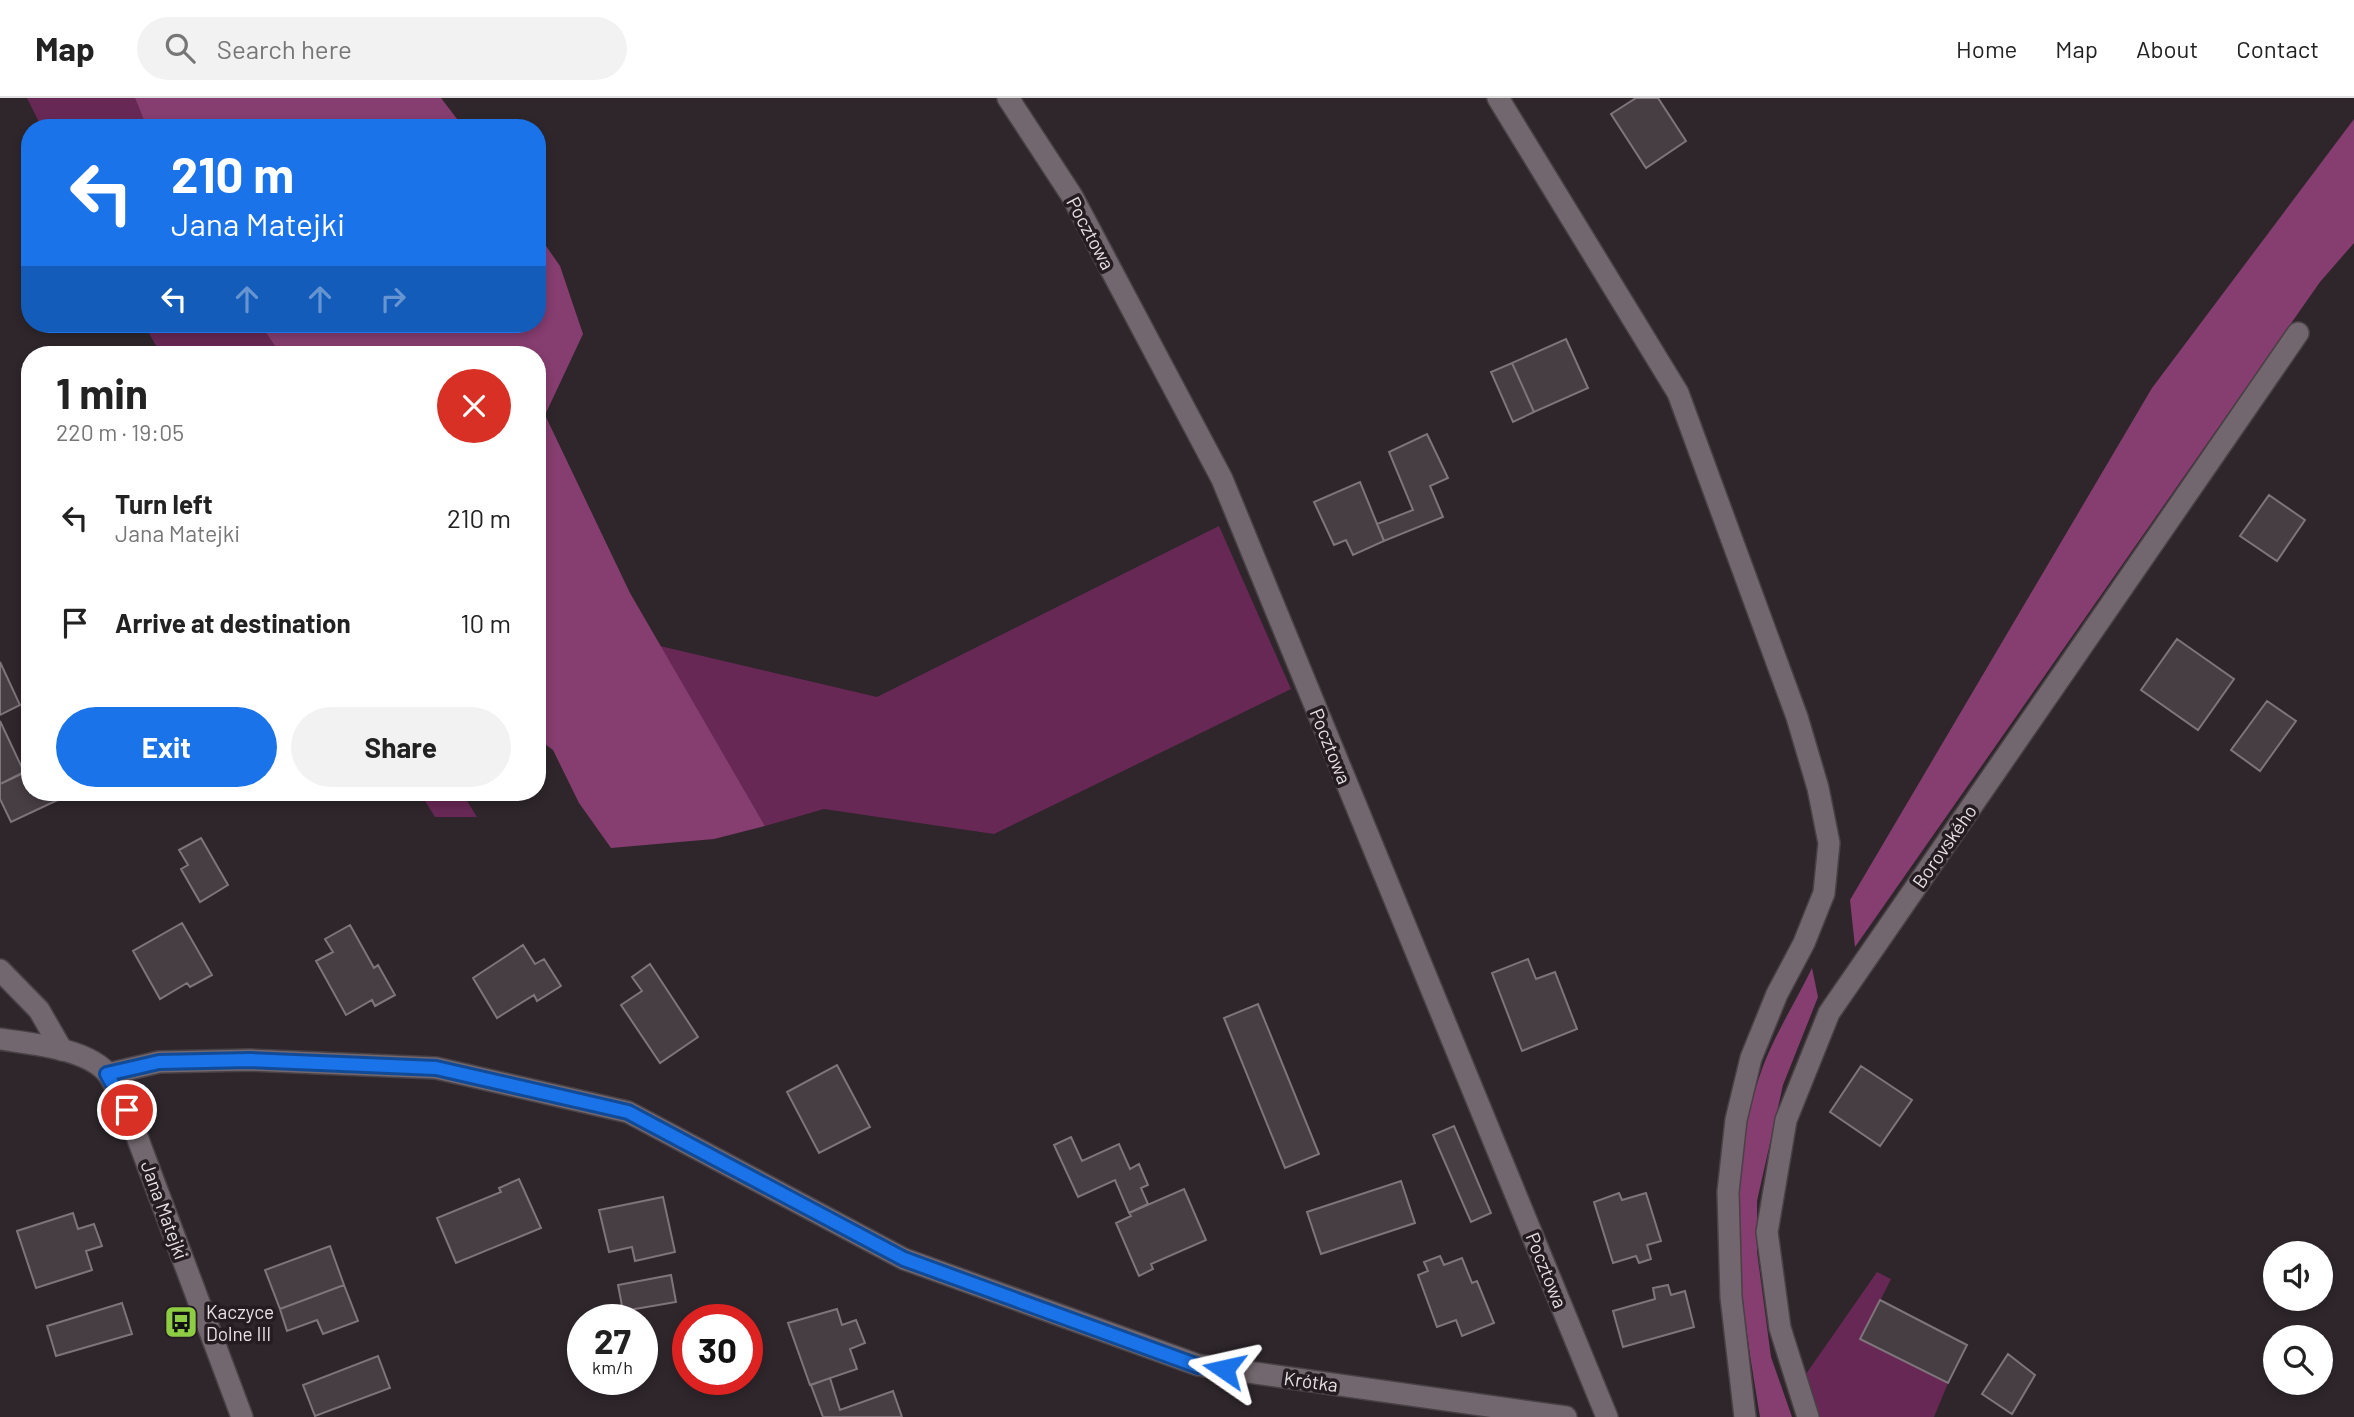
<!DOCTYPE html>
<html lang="en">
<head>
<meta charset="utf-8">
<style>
  :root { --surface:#fff; --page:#f2f2f2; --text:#222; --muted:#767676; --line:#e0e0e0; --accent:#1a73e8 }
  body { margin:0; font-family:Barlow,sans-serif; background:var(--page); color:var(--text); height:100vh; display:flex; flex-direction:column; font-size:26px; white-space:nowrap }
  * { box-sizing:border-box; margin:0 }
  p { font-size:23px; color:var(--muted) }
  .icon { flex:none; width:38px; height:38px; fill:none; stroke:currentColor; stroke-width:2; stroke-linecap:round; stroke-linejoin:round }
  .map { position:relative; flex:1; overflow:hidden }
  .panel { position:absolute; left:21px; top:248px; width:525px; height:455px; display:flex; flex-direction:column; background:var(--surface); border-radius:28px; box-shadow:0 4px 10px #0003 }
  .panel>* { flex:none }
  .hud { position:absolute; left:21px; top:21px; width:525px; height:214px; border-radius:28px; box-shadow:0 4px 10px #0003; background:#1a73e8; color:#fff; overflow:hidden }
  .buttons { position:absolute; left:2263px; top:1143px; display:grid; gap:14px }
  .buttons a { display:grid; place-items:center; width:70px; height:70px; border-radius:50%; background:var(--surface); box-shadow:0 4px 10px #0003; font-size:35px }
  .speed { position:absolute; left:567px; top:1206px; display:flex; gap:14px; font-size:35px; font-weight:700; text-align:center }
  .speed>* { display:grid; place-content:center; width:91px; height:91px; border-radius:50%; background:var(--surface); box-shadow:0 4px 10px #0003; line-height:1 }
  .speed small { font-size:18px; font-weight:400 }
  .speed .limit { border:10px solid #d22; background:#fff; color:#111 }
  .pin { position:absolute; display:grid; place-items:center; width:60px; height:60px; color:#fff; margin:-30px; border:4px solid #fff; border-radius:50%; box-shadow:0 2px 7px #0007 }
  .me { position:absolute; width:77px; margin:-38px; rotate:281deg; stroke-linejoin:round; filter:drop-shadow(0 0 5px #0008) }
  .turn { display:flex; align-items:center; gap:24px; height:147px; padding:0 35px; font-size:32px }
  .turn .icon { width:91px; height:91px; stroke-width:2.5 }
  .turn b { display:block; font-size:49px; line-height:60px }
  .lanes { display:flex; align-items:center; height:66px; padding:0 35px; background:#0003; justify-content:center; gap:35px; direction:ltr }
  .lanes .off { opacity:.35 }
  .round { display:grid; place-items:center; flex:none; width:74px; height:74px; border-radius:37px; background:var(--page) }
  .headline { display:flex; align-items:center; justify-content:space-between; height:119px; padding:0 35px }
  h1 { font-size:42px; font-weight:700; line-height:52px }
  .action { display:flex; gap:14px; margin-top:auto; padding:14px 35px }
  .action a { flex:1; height:80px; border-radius:42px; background:var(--accent); color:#fff; font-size:28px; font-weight:700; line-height:80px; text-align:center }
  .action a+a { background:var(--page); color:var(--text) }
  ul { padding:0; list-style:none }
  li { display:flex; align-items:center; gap:21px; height:105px; padding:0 35px }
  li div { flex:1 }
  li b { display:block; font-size:26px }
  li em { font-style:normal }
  header { display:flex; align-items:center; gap:42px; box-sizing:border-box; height:98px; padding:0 35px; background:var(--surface); border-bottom:2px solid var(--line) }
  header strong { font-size:33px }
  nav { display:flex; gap:38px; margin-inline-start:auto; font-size:24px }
  .search { width:490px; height:63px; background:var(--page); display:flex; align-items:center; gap:18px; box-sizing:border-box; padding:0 24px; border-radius:38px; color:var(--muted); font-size:26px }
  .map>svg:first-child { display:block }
  .green { fill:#682855 }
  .forest { fill:#863d6f }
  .building { fill:#473e44; stroke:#7e747a; stroke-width:2 }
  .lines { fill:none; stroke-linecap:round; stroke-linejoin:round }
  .street-casing { stroke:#484145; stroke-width:24 }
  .secondary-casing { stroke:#484145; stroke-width:24 }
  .street { stroke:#72676e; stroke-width:21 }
  .secondary { stroke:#72676e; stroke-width:21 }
  .route-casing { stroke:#114b97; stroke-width:18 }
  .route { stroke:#1a73e8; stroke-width:12 }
  .labels { text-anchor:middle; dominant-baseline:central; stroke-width:7; stroke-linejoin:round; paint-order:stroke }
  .street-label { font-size:19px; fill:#e7e1e4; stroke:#241c21 }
  .poi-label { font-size:19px; fill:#e7e1e4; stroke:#241c21; text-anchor:start }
</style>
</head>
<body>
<header>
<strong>Map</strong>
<div class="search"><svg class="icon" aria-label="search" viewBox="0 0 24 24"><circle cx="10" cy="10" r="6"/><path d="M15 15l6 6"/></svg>Search here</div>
<nav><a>Home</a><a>Map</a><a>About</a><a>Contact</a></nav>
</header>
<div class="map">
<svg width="2354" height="1319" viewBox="0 0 2354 1319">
  <rect width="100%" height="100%" fill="#2e262b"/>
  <path class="green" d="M27,0H135L147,30H42Z
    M144,226H260L281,257H161Z
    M1219,428L1291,591L994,736L824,711L765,728L660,548L877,599Z
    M420,695H462L477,719H435Z
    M1877,1174L1891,1181L1861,1241L1948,1285L1934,1319H1819L1806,1276Z"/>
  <path class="forest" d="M135,0H441L464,30H147Z
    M2354,21V145L2320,184L1855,849L1850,802L2152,290Z
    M537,135L560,168L583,236L545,317L630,495L765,728L714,741L611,750L579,705L553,652L537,640V257H281L260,226H537Z
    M1812,870L1818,899L1783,987L1757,1103V1154L1771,1259L1792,1319H1760C1741,1204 1721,1083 1762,971C1775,936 1796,903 1812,870Z"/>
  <path class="building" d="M1636,0H1658L1686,43L1646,70L1611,16Z
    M1566,241L1588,290L1534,314L1512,265Z
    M1512,265L1534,314L1513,324L1491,274Z
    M1427,336L1448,380L1430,388L1443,419L1384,443L1377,426L1413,412L1389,354Z
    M1360,384L1384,443L1353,457L1346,442L1334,447L1314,404Z
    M2269,397L2305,422L2277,463L2240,438Z
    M2177,541L2234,581L2198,632L2141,592Z
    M0,564L20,607L0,617Z
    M2267,603L2296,623L2260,673L2231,652Z
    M0,623L24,674L0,686Z
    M30,672V695H59L62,700L11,724L0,701V686Z
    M201,740L228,787L200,804L181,771L188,767L179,752Z
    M182,825L212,877L190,889L187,885L160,901L133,853Z
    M350,827L374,870L378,867L395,897L375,908L372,902L346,917L316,863L333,854L325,841Z
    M523,847L535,866L544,861L561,888L537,903L534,897L497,920L473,880Z
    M1528,861L1536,881L1555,874L1577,931L1522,953L1492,875Z
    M650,866L698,939L660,965L621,907L642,893L632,879Z
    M1258,906L1319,1056L1285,1070L1224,920Z
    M837,967L870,1029L819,1055L787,994Z
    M1861,968L1912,1002L1880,1048L1830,1014Z
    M1454,1028L1491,1115L1471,1124L1433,1037Z
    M1071,1039L1082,1063L1119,1046L1130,1071L1139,1066L1148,1087L1141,1090L1148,1106L1129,1115L1115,1082L1078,1099L1054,1047Z
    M519,1081L541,1130L456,1165L437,1120L501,1094L499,1090Z
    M1401,1083L1415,1125L1321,1156L1307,1114Z
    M1184,1091L1206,1142L1151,1166L1153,1171L1139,1178L1116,1125L1131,1118L1129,1115Z
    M1619,1095L1622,1102L1646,1095L1661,1143L1647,1147L1651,1161L1639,1165L1636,1158L1613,1165L1594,1104Z
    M663,1099L675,1154L635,1163L632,1149L609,1154L599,1112Z
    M73,1115L78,1131L94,1126L102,1148L86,1153L92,1172L36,1190L17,1133Z
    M330,1148L344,1187L280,1211L265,1172Z
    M1440,1158L1444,1167L1462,1160L1472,1185L1477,1183L1494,1225L1462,1238L1456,1222L1437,1229L1418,1177L1428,1173L1424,1164Z
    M671,1177L676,1204L623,1213L618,1187Z
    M344,1187L358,1223L323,1236L317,1222L287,1233L280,1211Z
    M1668,1187L1671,1197L1685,1193L1694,1229L1623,1249L1613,1213L1655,1201L1653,1190Z
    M1880,1202L1967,1247L1948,1285L1860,1241Z
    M122,1205L132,1236L56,1258L47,1228Z
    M837,1211L842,1227L856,1222L865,1245L850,1251L857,1271L810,1287L788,1225Z
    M2008,1256L2035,1277L2012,1316L1982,1296Z
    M378,1258L390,1290L315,1318L303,1287Z
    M830,1280L840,1312L893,1293L902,1319H823L811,1287Z"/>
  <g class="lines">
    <defs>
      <path id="street" d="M1008,0L1072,98L1222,381L1607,1319
        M1498,0L1678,295L1797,619L1818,690L1829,745L1824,795L1804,845L1777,896L1751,960L1736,1022L1728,1094L1731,1199L1745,1319
        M0,872L39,912L62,952
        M108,976L159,964L250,962L436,970L628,1014L904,1161L1198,1267L1566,1319
        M1808,1319L1780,1230L1767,1134L1786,1022L1829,915L2298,235"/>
      <path id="secondary" d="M0,941C32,946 88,950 109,977C116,988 121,1001 127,1012L242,1319"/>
    </defs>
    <use href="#street" class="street-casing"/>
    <use href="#secondary" class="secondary-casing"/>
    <use href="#street" class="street"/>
    <use href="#secondary" class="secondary"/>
  </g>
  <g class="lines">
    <defs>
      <path id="route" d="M127,1012L107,976L159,964L204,963L250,962L436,970L628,1014L904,1161L1198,1268L1224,1271"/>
    </defs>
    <use href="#route" class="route-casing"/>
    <use href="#route" class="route"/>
  </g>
  <defs>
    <symbol id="bus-square" viewBox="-11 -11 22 22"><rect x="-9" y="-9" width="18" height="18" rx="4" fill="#8ecd43" stroke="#241c21"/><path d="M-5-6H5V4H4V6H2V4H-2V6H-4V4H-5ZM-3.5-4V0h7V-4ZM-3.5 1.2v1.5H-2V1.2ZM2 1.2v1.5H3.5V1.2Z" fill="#111"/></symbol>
  </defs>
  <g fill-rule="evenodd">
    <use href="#bus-square" x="162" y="1205" width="38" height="38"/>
  </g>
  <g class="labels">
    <g class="street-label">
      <text transform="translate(1091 135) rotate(62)">Pocztowa</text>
      <text transform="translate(1331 648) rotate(68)">Pocztowa</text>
      <text transform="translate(1944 748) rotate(-55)">Borovského</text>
      <text transform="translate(165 1112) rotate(70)">Jana Matejki</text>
      <text transform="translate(1547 1172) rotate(68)">Pocztowa</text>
      <text transform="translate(1311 1283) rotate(8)">Krótka</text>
    </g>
    <g class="poi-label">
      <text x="206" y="1213">Kaczyce<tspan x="206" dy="22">Dolne III</tspan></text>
    </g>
  </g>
</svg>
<div class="buttons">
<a><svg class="icon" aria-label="sound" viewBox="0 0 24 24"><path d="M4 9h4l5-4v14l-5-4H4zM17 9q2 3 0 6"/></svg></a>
<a><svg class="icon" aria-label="search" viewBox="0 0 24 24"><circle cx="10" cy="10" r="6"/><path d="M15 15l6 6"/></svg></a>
</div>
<div class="speed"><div>27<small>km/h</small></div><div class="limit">30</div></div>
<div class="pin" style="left:127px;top:1012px;background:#d93025"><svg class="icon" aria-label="arrive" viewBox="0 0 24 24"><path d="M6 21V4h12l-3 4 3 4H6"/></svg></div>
<svg class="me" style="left:1224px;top:1271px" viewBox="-20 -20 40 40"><path d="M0-17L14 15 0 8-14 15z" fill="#1a73e8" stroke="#fff" stroke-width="4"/></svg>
<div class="hud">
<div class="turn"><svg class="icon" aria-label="left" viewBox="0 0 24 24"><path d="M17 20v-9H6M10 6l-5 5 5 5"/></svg><div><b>210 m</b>Jana Matejki</div></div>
<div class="lanes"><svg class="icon" aria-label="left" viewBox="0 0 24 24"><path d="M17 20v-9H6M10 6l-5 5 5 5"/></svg><svg class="icon off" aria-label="ahead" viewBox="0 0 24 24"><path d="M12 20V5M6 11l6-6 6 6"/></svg><svg class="icon off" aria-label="ahead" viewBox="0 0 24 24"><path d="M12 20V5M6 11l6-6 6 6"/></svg><svg class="icon off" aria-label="right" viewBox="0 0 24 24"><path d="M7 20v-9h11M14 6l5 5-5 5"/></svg></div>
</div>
<section class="panel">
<div class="headline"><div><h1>1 min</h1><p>220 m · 19:05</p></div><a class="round" style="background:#d93025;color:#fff"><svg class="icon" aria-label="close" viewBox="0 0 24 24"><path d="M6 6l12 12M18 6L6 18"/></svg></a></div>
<ul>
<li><svg class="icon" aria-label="left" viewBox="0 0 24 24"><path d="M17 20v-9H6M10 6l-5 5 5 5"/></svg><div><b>Turn left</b><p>Jana Matejki</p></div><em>210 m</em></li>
<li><svg class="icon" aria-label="arrive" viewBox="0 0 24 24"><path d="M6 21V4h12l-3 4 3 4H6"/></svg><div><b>Arrive at destination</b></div><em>10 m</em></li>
</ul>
<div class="action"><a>Exit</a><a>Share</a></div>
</section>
</div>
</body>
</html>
